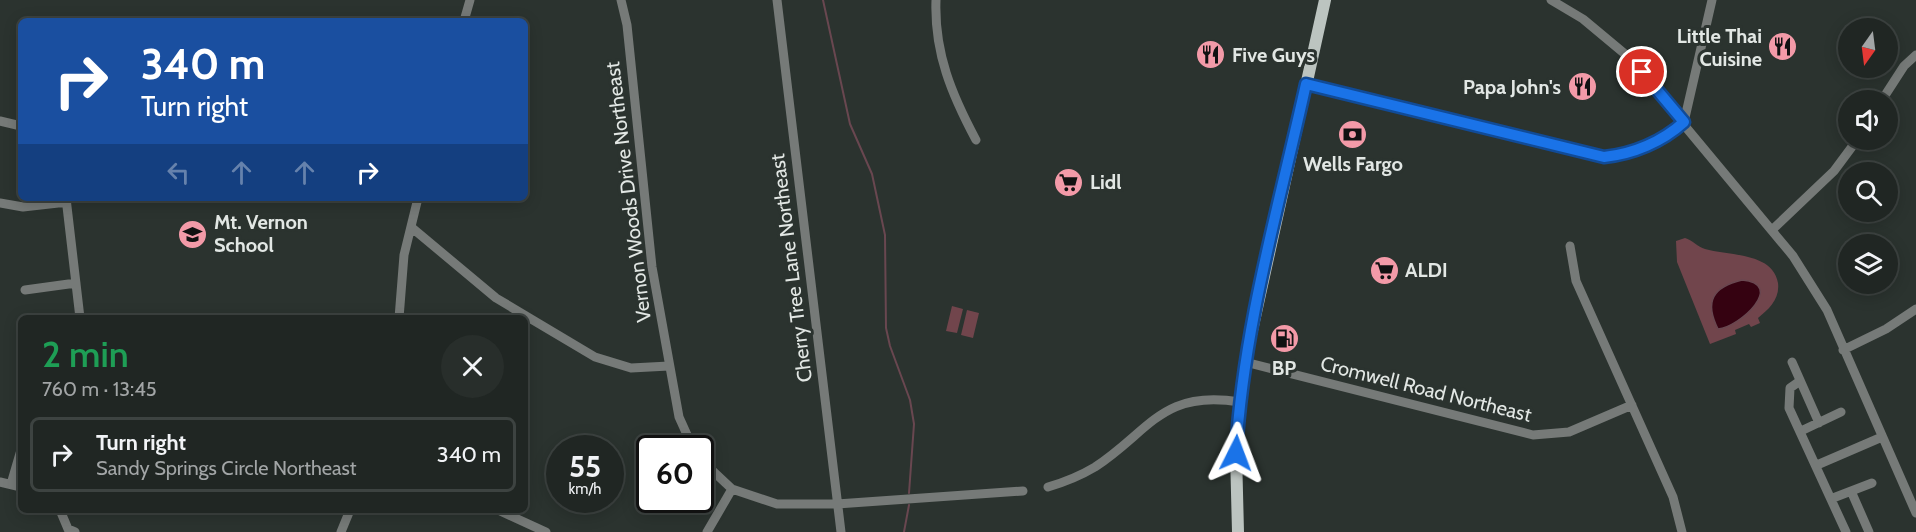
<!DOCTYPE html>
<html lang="en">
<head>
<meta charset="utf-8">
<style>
  :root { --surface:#202623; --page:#282e2b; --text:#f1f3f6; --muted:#a2a5a6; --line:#3d4341 }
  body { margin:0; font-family:Cabin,sans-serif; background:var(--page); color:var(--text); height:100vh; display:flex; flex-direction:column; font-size:22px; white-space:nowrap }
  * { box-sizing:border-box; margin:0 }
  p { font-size:20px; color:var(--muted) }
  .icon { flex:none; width:33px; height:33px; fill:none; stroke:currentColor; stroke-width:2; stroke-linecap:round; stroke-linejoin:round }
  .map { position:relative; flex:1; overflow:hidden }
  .panel { position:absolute; left:18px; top:315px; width:510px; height:198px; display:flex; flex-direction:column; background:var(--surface); border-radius:9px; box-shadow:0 3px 15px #0003,0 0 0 2px var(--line) }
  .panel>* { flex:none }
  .top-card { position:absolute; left:18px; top:18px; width:510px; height:183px; border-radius:9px; box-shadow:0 3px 15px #0003,0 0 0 2px var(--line); background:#1a4fa0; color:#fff; overflow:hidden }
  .needle { width:39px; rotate:194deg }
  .fabs { position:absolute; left:1838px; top:18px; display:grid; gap:12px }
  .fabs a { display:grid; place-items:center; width:60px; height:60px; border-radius:50%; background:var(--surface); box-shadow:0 3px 15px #0003,0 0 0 2px var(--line); font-size:30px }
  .speed { position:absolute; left:546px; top:435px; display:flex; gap:12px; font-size:30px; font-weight:700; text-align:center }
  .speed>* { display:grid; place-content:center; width:78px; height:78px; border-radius:50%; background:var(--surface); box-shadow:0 3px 15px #0003,0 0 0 2px var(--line); line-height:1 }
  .speed small { font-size:15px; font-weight:400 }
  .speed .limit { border:3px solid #111; border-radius:9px; background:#fff; color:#111 }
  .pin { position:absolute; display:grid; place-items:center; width:51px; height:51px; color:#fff; margin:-26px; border:3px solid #fff; border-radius:50%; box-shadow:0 2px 6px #0007 }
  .me { position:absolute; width:66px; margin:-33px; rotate:3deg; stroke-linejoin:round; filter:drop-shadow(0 0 4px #0008) }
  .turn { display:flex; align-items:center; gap:21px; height:126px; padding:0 24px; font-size:27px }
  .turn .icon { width:78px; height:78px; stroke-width:2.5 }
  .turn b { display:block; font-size:42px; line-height:51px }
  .lanes { display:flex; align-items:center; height:57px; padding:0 24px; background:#0003; justify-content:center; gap:30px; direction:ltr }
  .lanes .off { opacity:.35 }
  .round { display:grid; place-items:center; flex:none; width:63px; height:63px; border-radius:32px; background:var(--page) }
  .headline { display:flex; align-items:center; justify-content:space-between; height:102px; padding:0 24px }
  h1 { font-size:36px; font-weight:600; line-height:45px; color:#1e9e55 }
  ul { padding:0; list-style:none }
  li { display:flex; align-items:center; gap:18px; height:75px; margin:0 12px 9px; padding:0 12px; border:3px solid var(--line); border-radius:9px }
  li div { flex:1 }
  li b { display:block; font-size:22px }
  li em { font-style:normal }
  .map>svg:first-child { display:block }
  .green { fill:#71454c }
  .water { fill:#350211; stroke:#694750; stroke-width:1.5 }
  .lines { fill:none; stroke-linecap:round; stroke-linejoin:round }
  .stream { stroke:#694750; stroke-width:2 }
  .minor { stroke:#767a78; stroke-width:9 }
  .major { stroke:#bcc4c0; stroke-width:12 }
  .route-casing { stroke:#114b97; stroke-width:15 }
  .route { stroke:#1a73e8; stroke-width:10 }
  .labels { text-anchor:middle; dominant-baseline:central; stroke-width:6; stroke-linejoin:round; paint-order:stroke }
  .poi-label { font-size:20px; font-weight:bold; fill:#e2e7e4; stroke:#2b332f; text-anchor:start }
  .street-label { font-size:20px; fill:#e2e7e4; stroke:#2b332f }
</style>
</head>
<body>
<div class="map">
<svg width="1916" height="532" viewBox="0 0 1916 532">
  <rect width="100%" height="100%" fill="#2b332f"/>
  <path class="green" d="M1685,238C1692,240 1698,247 1705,249C1728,256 1773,252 1778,283C1780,299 1769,309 1758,318L1760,323L1751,327L1749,324L1735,330L1736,334L1710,344L1677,262L1676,241Z
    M952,306L963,309L957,333L946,331Z
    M967,310L979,313L973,338L961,335Z"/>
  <path class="water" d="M1742,280C1786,284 1740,327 1718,329C1704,301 1713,287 1742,280Z"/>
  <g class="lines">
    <path class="stream" d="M823,0L850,124L872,174L885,235L886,328L890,346L910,400L914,424L909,493
      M904,532L909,505"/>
    <path class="minor" d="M621,0L627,25L652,267L679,417L693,448
      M777,0L841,532
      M936,0C934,53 952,95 976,140
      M1551,0L1583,19L1625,54L1793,256L1827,310L1916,513
      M464,21L470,0
      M1306,84L1597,156C1627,160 1662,142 1684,122L1712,0
      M1882,100L1904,66L1916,55
      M0,121L21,126
      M66,198L80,318
      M0,203L23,207L67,202
      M411,227L496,298L595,357L631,368L669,366
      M1773,229L1834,171L1857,140
      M1570,246L1576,281L1673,497L1682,532
      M25,290L76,283
      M399,318L404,255L418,198
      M1843,350L1886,329L1916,309
      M1245,362L1533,435L1569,432L1632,405
      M1792,362L1819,423
      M1800,381L1790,388L1789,408L1846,532
      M1801,431L1841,412
      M700,459L732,489L777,504H837L1023,491
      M1817,465L1882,437
      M0,482L21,487
      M11,484L21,450
      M1048,487C1065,482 1080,476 1095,467C1150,431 1162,389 1240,402
      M1851,491L1869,532
      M1833,498L1872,483
      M60,510L68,529L75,532
      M498,510L546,532
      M341,532L350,510
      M707,532L732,489"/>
    <path class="major" d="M1238,532L1236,453L1245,362L1325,0"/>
  </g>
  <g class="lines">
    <defs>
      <path id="route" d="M1236,453C1243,328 1279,206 1306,84L1604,157C1633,154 1662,142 1684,122L1642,72"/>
    </defs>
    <use href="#route" class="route-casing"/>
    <use href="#route" class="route"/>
  </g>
  <defs>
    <symbol id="restaurant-disc" viewBox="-11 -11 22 22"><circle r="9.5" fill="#f39aa8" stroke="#2b332f"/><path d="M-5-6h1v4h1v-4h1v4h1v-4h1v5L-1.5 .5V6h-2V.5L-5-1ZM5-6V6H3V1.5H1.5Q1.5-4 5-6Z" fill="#111"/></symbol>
    <symbol id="bank-disc" viewBox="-11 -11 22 22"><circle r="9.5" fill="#f39aa8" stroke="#2b332f"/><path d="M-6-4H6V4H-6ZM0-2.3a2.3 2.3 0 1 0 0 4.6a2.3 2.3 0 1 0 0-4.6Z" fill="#111"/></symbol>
    <symbol id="supermarket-disc" viewBox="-11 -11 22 22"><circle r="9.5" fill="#f39aa8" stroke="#2b332f"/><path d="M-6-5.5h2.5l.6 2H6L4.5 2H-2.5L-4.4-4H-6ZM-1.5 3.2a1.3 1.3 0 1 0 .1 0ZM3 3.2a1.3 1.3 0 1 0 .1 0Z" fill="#111"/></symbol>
    <symbol id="school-disc" viewBox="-11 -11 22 22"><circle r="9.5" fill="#f39aa8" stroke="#2b332f"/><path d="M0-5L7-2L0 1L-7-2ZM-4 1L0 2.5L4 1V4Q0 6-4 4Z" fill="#111"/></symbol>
    <symbol id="fuel-disc" viewBox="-11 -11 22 22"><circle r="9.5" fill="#f39aa8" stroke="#2b332f"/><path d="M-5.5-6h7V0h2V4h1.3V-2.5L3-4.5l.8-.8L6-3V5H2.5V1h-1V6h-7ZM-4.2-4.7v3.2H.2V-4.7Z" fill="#111"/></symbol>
  </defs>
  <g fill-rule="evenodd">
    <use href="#restaurant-disc" x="1766" y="30" width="33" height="33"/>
    <use href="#restaurant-disc" x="1194" y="38" width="33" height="33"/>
    <use href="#restaurant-disc" x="1566" y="70" width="33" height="33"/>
    <use href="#bank-disc" x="1336" y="118" width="33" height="33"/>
    <use href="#supermarket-disc" x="1052" y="166" width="33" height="33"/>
    <use href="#school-disc" x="176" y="218" width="33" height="33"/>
    <use href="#supermarket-disc" x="1368" y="254" width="33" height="33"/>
    <use href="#fuel-disc" x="1268" y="322" width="33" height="33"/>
  </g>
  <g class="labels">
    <g class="poi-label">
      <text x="1762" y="36" text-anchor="end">Little Thai<tspan x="1762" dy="23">Cuisine</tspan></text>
      <text x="1232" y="55">Five Guys</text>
      <text x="1561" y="87" text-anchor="end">Papa John's</text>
      <text x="1353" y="164" text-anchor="middle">Wells Fargo</text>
      <text x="1090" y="182">Lidl</text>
      <text x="214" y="222">Mt. Vernon<tspan x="214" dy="23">School</tspan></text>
      <text x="1405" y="270">ALDI</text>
      <text x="1284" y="368" text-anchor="middle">BP</text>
    </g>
    <g class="street-label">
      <text transform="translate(628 192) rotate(-97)">Vernon Woods Drive Northeast</text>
      <text transform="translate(791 268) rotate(-97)">Cherry Tree Lane Northeast</text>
      <text transform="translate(1426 389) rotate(14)">Cromwell Road Northeast</text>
    </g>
  </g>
</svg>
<div class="fabs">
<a><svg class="needle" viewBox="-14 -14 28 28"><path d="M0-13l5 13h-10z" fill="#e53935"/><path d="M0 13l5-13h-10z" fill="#a2a5a6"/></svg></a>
<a><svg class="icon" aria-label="sound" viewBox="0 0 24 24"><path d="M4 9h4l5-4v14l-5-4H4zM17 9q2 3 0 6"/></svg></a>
<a><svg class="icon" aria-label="search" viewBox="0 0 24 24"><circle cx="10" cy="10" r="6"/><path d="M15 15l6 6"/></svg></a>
<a><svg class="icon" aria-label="layers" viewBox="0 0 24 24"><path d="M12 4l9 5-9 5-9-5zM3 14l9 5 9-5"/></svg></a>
</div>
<div class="speed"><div>55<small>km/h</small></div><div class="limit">60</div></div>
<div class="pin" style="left:1642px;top:72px;background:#d93025"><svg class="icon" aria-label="arrive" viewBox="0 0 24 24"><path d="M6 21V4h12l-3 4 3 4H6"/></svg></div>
<svg class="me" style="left:1236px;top:453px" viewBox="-20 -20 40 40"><path d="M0-17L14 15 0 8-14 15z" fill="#1a73e8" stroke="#fff" stroke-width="4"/></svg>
<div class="top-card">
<div class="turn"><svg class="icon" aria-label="right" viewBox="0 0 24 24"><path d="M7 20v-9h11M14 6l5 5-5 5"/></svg><div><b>340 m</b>Turn right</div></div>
<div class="lanes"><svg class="icon off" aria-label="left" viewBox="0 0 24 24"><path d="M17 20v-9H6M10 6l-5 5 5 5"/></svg><svg class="icon off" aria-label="ahead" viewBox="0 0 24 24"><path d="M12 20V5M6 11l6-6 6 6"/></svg><svg class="icon off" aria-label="ahead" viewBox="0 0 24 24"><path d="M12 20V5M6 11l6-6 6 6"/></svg><svg class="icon" aria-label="right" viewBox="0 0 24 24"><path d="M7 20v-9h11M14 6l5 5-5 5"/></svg></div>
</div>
<section class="panel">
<div class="headline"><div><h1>2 min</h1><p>760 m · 13:45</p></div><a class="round"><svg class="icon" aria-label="close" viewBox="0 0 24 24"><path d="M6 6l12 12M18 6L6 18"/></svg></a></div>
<ul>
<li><svg class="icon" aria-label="right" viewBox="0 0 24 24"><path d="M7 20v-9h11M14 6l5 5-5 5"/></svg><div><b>Turn right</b><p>Sandy Springs Circle Northeast</p></div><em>340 m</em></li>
</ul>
</section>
</div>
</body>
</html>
